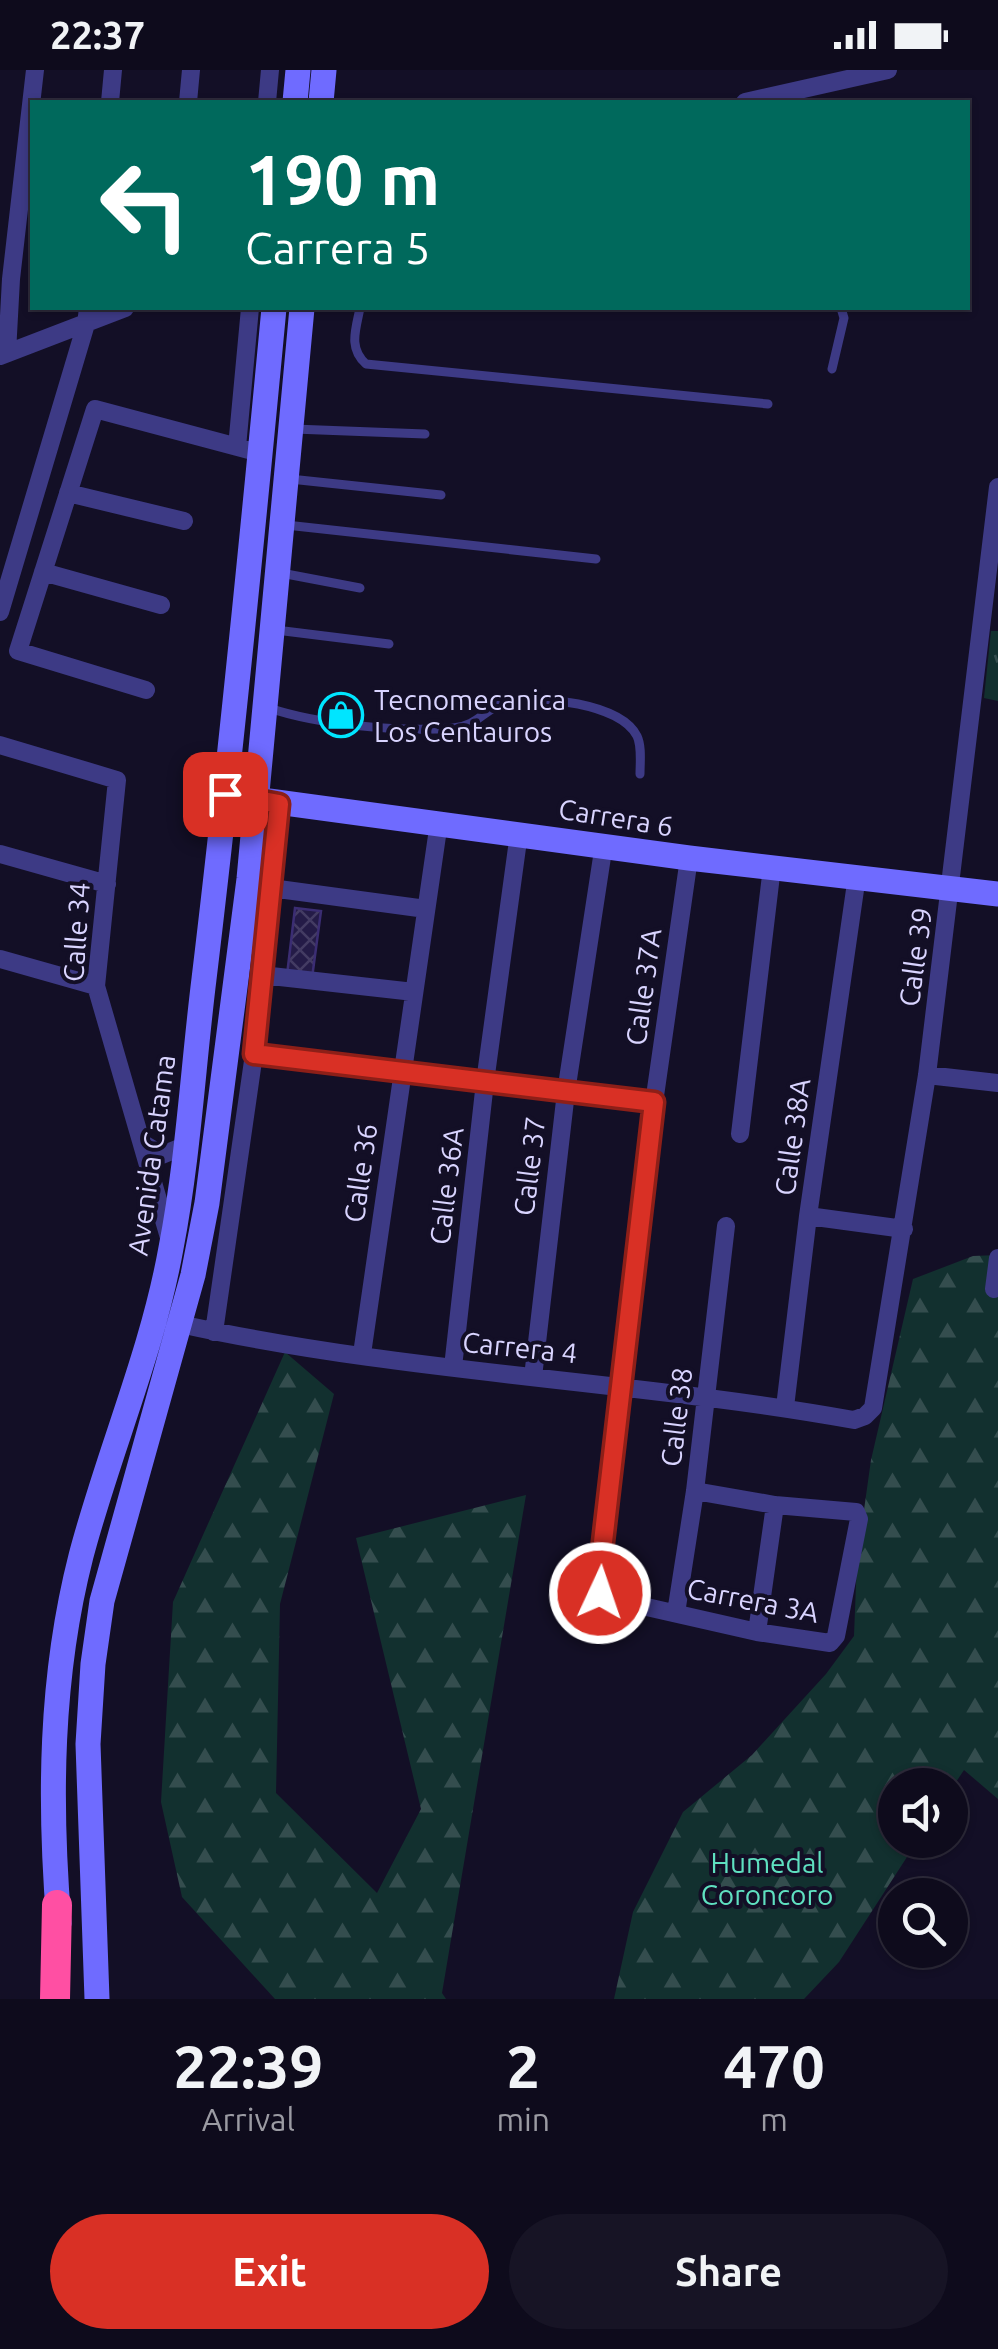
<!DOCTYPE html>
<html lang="en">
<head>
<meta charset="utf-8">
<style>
  :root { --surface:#0e0b1c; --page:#171425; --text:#f1f3f6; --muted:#9b9ba3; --line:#2e2b3b; --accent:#d93025 }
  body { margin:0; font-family:Ubuntu,sans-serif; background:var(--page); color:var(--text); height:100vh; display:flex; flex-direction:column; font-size:38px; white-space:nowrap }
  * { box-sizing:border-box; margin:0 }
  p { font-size:32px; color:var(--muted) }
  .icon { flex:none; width:55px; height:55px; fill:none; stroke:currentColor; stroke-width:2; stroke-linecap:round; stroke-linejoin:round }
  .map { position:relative; height:1929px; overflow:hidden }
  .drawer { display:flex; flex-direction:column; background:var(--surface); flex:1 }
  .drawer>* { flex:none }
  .banner { position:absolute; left:30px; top:30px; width:940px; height:210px; border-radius:0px; box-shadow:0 2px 8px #0004,0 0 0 2px var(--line); background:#00695c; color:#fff; overflow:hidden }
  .controls { position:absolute; left:878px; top:1698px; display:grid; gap:20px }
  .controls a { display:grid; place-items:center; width:90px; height:90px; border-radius:50%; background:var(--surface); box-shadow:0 2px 8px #0004,0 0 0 2px var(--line); font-size:50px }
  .pin { position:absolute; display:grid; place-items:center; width:85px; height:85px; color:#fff; margin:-42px; border-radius:20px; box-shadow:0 5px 15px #0006 }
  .me { position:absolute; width:110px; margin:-55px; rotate:3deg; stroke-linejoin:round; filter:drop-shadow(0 0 8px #0008) }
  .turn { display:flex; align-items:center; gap:35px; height:210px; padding:0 50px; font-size:45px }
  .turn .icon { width:130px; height:130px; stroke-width:2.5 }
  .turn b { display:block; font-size:70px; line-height:85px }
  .eta { display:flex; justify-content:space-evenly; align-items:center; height:170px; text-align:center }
  .eta b { font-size:60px; font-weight:700; line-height:70px }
  .action { display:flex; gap:20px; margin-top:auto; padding:20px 50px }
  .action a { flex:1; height:115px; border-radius:60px; background:var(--accent); color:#fff; font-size:40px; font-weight:700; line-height:115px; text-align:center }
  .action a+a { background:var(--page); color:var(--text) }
  .status { display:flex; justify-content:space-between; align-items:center; height:70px; padding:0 50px; background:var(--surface); direction:ltr }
  .status svg { height:28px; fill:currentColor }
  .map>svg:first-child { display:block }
  .forest { fill:url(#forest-firs) }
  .park { fill:url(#park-tufts) }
  .building { fill:url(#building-cross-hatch); stroke:#3b2d73; stroke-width:2.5 }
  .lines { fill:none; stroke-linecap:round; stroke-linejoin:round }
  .lane { stroke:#3d3a85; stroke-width:9 }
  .street { stroke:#3d3a85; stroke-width:18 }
  .secondary { stroke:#6f6bff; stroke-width:25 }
  .highway { stroke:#ff4fa3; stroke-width:30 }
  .route-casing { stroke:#8d1f18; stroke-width:25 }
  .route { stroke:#d93025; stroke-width:18 }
  .labels { text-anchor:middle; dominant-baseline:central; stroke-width:8; stroke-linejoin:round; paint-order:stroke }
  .poi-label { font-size:28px; fill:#d9d4ff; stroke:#130f26; text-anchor:start }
  .street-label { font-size:28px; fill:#d9d4ff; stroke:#130f26 }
  .park-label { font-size:28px; fill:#5fe0c0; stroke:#130f26 }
</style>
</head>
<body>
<div class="status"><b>22:37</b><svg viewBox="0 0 49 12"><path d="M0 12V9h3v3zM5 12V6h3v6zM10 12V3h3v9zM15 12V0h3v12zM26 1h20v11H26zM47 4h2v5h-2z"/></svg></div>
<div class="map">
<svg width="998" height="1929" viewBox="0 0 998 1929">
  <defs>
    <pattern id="forest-firs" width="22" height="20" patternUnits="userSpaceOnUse" patternTransform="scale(2.5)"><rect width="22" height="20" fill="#12302f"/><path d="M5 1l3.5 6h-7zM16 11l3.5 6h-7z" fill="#344d4e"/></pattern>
    <pattern id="park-tufts" width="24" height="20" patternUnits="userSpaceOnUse" patternTransform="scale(2.5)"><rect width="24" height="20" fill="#12302f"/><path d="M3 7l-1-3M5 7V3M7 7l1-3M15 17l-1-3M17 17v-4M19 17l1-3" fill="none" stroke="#344d4e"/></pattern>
    <pattern id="building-cross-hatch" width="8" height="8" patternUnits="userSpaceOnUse" patternTransform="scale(2.5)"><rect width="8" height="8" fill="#241b47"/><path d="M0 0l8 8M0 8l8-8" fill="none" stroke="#433b63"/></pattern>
  </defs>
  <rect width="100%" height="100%" fill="#130f26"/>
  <path class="forest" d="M998,1185V1729L964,1700L950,1721V1715H895V1770H918L839,1892L804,1929H614L633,1842L683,1742L752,1685L826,1604L854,1566L857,1490L871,1390L913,1209L973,1186Z
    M285,1282L334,1324L280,1534L276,1723L377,1823L421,1739L356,1468L526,1425L442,1923L446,1929H275L182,1827L161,1732L173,1532Z"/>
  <path class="park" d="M991,561H998V631L984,628Z"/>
  <path class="building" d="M295,838L321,841L312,908L287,905Z"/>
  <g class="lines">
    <path class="lane" d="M360,238C356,259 348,278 366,294L768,334
      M832,299L844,248L841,238
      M294,359L425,364
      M290,409L441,425
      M286,455L596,489
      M281,503L360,518
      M276,560L389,574
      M269,638C319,655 400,662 453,658C479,656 485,637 508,632C540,625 620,633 637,666C642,676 640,693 640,704"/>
    <path class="street" d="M110,32L113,0
      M188,32L191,0
      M267,32L270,0
      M745,32L888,0
      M7,283L11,209L35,0
      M0,286L125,238
      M237,377L250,238
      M68,423L184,451
      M43,502L161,535
      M0,542L86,254L88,238
      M146,620L18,581L95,339L260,383
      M0,675L117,710L96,916L170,1171
      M0,784L107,814
      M689,788L654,1033L598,1515L600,1523L607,1528L757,1562L830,1573L836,1566L859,1449L856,1442L775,1435L695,1421
      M271,818L426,839
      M0,889L96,916
      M262,905L414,922
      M254,984L654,1033
      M927,1005L998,1013
      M740,1064L772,797
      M142,1073L162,1085L184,1076
      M808,1146L904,1159
      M994,1219L998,1188
      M180,1254C401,1303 631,1310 854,1350L865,1346L873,1338L927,1005L998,417
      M214,1262L254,984L279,734
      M362,1284L439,752
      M453,1297L485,1012L519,763
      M533,1307L566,1022L604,774
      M785,1337L808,1146L857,806
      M676,1543L695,1421L726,1156
      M757,1562L775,1435"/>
    <path class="secondary" d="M295,32L298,0
      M321,32L324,0
      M240,727L689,788L998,824
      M59,1854C49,1731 50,1607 81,1486C108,1383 152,1284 171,1178C188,1090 193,998 204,909C231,685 253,461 274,238
      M97,1929L88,1674L93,1594L102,1531L193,1205L207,1133L249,809L302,238"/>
    <path class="highway" d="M55,1929L57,1835"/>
  </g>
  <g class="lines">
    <defs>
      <path id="route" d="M225,724L279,734L254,984L654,1032L598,1515L600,1523"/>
    </defs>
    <use href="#route" class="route-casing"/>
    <use href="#route" class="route"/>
  </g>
  <defs>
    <symbol id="shop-ring" viewBox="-11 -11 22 22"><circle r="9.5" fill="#130f26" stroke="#00e5ff" stroke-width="1.5"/><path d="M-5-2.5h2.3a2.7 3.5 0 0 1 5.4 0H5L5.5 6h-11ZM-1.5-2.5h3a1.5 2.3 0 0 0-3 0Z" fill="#00e5ff"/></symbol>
  </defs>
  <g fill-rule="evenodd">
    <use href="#shop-ring" x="316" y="620" width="50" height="50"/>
  </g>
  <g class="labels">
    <g class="poi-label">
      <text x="374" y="629">Tecnomecanica<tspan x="374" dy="32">Los Centauros</tspan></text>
    </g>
    <g class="street-label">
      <text transform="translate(616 747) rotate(9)">Carrera 6</text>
      <text transform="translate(76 862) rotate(-86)">Calle 34</text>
      <text transform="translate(915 887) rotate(-82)">Calle 39</text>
      <text transform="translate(643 917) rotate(-82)">Calle 37A</text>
      <text transform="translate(792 1067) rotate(-82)">Calle 38A</text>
      <text transform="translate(151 1085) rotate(-82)">Avenida Catama</text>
      <text transform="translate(529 1096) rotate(-83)">Calle 37</text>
      <text transform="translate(360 1103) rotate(-82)">Calle 36</text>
      <text transform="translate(446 1116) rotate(-83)">Calle 36A</text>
      <text transform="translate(520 1277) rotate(6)">Carrera 4</text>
      <text transform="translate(676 1347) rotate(-83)">Calle 38</text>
      <text transform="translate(753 1530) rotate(11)">Carrera 3A</text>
    </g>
    <g class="park-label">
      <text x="767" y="1792">Humedal<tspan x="767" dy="32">Coroncoro</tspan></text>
    </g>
  </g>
</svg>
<div class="controls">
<a><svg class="icon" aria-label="sound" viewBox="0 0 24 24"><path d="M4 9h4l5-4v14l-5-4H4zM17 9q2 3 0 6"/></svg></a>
<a><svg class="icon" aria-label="search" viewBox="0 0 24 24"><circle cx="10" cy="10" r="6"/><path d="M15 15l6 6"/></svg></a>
</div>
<div class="pin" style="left:225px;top:724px;background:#d93025"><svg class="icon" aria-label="arrive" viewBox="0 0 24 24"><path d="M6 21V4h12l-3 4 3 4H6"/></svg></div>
<svg class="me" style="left:600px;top:1523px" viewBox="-20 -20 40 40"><circle r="17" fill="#d93025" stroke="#fff" stroke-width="3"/><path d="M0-11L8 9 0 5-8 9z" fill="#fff"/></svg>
<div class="banner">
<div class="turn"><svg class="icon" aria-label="left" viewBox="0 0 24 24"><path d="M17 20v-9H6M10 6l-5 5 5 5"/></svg><div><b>190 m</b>Carrera 5</div></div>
</div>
</div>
<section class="drawer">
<div class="eta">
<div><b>22:39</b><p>Arrival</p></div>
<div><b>2</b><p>min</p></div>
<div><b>470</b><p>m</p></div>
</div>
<div class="action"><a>Exit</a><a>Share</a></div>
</section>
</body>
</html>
